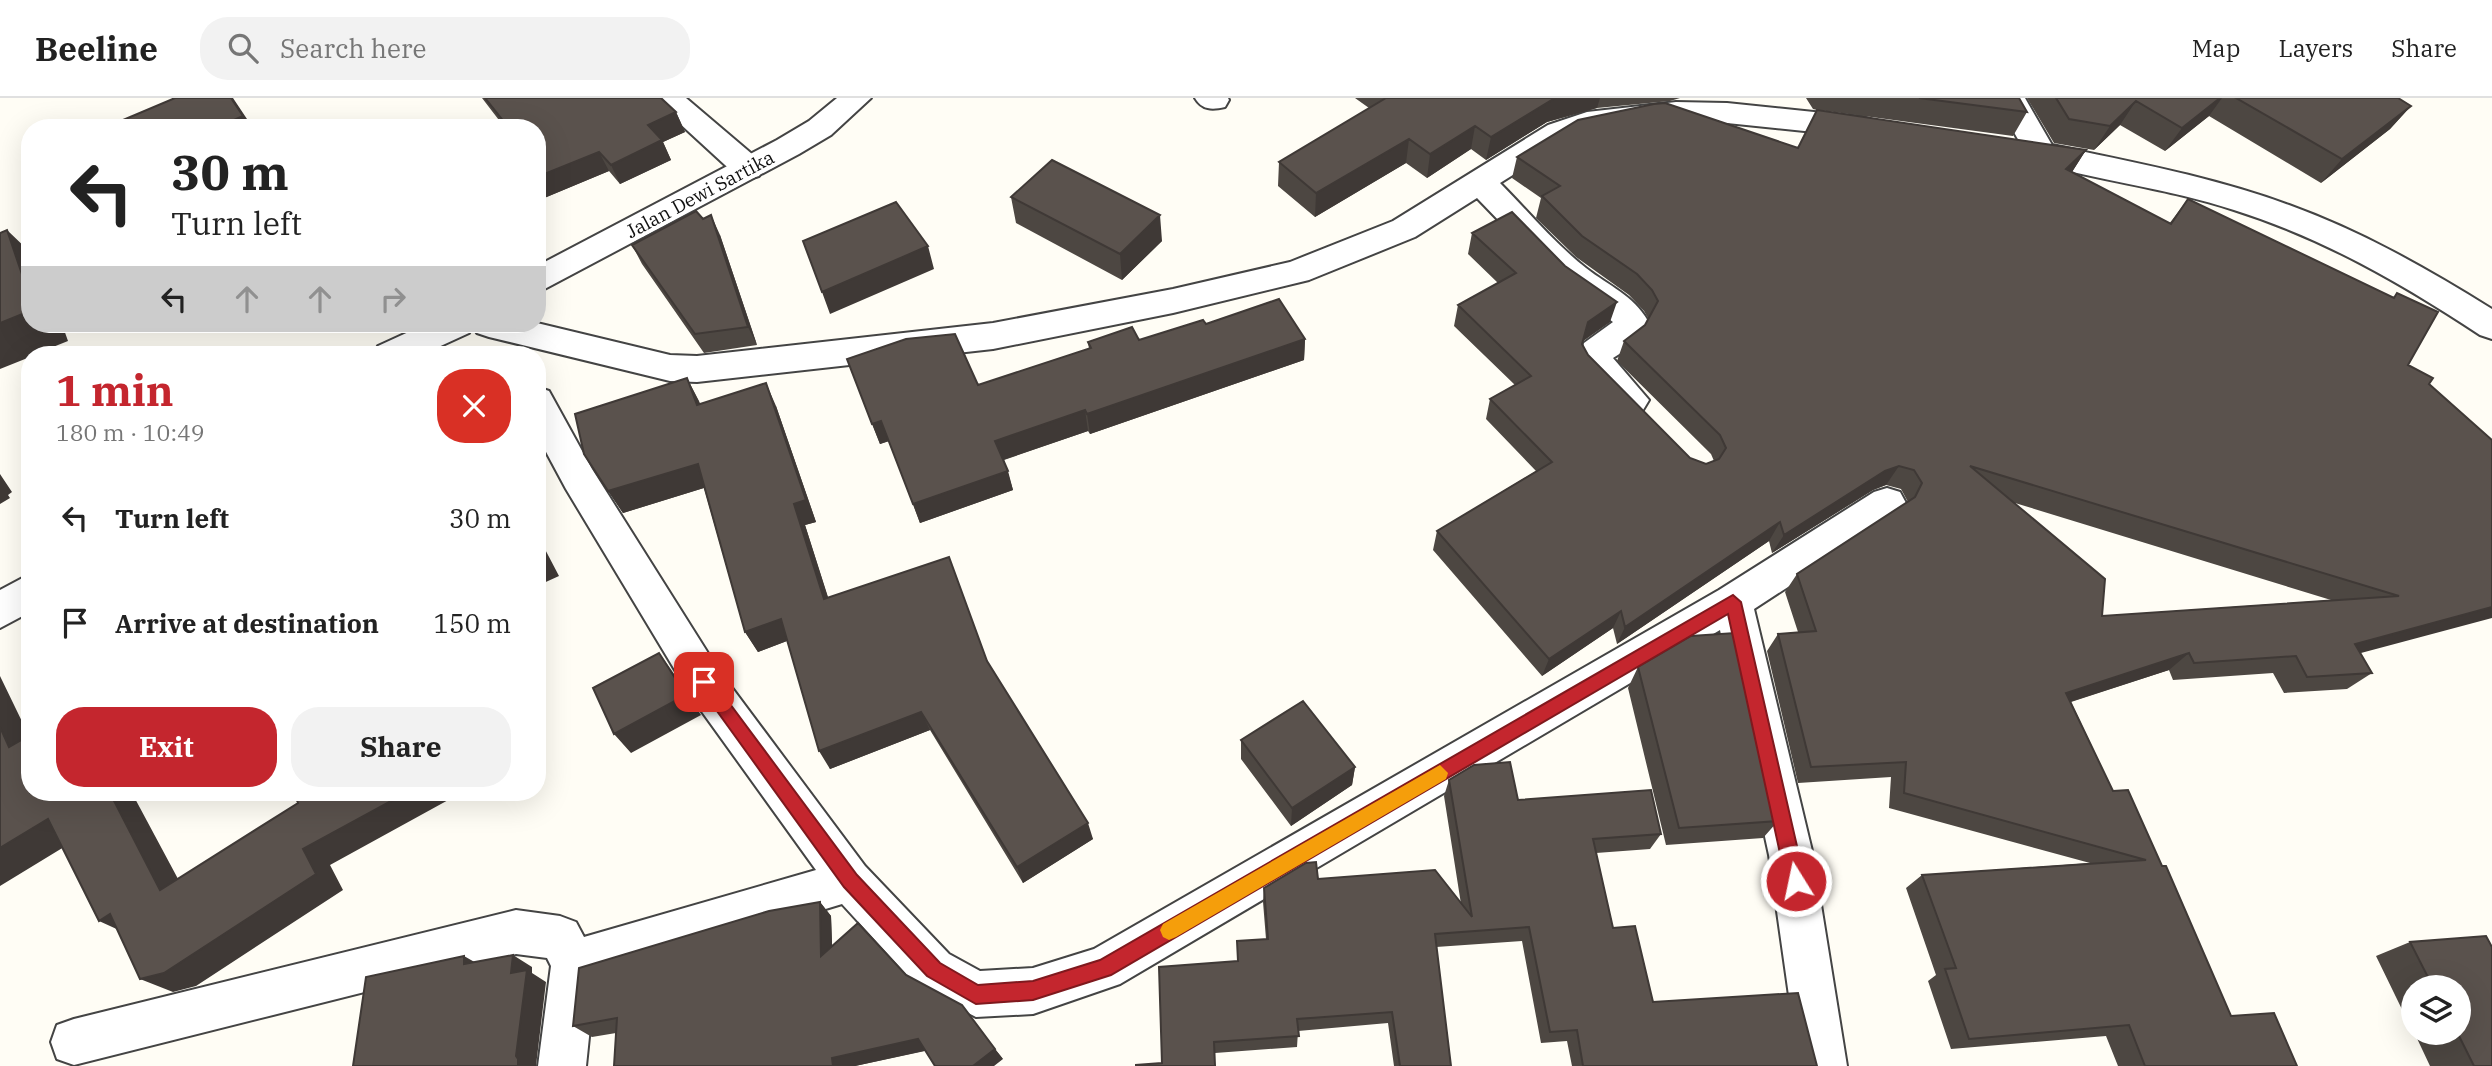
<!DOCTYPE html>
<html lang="en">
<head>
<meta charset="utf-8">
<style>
  :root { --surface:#fff; --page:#f2f2f2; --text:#222; --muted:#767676; --line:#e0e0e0; --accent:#c4262e }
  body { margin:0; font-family:"IBM Plex Serif",serif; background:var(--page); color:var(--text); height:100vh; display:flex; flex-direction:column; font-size:26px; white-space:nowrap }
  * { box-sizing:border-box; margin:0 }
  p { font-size:23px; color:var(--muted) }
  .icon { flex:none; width:38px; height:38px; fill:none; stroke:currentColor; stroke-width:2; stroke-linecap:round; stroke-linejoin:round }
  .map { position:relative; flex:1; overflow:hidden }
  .sheet { position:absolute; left:21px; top:248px; width:525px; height:455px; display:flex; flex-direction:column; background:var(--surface); border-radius:28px; box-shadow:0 7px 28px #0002 }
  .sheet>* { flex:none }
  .guide { position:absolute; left:21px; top:21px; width:525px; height:214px; border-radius:28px; box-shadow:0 7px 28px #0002; background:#fff; color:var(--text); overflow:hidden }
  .tools { position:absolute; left:2401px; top:877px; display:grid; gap:14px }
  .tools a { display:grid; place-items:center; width:70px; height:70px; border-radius:50%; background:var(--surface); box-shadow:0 7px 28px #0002; font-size:35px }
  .pin { position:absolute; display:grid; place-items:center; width:60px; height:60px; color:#fff; margin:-30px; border-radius:14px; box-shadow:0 4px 10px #0006 }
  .me { position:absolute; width:77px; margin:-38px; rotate:350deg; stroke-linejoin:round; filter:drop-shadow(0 0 5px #0008) }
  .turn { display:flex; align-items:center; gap:24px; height:147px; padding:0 35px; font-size:32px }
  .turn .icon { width:91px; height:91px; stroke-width:2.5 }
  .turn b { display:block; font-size:49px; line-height:60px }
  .lanes { display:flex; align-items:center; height:66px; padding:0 35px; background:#0003; justify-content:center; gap:35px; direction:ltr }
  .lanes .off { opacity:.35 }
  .round { display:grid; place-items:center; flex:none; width:74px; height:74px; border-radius:28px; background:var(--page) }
  .overview { display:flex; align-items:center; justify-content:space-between; height:119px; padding:0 35px }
  h1 { font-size:42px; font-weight:800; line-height:52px; color:var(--accent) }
  .action { display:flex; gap:14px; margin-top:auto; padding:14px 35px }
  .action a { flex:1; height:80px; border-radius:28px; background:var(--accent); color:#fff; font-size:28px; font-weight:800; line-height:80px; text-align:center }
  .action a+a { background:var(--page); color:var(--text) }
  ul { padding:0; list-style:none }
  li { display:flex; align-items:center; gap:21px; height:105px; padding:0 35px }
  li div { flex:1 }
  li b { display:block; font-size:26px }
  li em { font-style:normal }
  header { display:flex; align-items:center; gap:42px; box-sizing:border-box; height:98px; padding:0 35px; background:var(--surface); border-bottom:2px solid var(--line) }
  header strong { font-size:33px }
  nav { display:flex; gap:38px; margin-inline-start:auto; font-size:24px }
  .search { width:490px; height:63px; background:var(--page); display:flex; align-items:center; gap:18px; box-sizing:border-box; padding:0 24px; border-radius:28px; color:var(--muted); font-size:26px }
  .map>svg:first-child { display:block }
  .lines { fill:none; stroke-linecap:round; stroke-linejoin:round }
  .minor-casing { stroke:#444; stroke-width:4 }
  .tertiary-casing { stroke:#444; stroke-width:4 }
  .minor { fill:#fff; fill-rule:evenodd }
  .tertiary { fill:#fff; fill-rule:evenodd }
  .wall { fill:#4d4742; fill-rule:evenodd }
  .shaded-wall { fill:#3f3936 }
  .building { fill:#5a524d; stroke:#3f3936; stroke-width:2; fill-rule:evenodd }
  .route { fill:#c4262e; stroke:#7f191e; stroke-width:2 }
  .slow { fill:#f59e0b }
  .labels { text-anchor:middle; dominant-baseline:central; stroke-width:7; stroke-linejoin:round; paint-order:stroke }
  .street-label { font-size:19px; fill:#111; stroke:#fff }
</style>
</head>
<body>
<header>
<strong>Beeline</strong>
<div class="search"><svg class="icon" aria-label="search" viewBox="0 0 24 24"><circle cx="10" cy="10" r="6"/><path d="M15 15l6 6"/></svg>Search here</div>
<nav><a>Map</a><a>Layers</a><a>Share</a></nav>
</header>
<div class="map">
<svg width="2492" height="968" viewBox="0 0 2492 968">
  <rect width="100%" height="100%" fill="#fffdf5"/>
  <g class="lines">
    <defs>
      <path id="minor" d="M652,0H686L759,62L764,70L759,78L748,81L737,78Z
        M1195,0H1228L1229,2L1225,9C1212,12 1202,12 1195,0Z
        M1995,0H2025L2052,47C2132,64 2213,79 2289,107C2361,133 2428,171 2492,211V241L2480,237C2403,186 2323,140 2234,112C2163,89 2089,81 2017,60L2013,53L2020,45Z
        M1676,4L1727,5L1862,19L1873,22L1877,29L1873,36L1862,39L1727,25L1676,24L1591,34L1570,41L1500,85C1528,113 1555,146 1586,170C1609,188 1633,197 1648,223L1635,246L1613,260L1649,302L1643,312C1617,320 1590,289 1578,267L1584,245L1613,224L1561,187L1477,100L1415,139L1309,182L1173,215L993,251L697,284L670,283L489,239L477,235L472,226L537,225L670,257L697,258L993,225L1173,191L1290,164L1393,123L1548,27L1587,14Z
        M537,289L549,293L592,371L718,571L865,768L949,856L980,873L1033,870L1094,851L1719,492L1874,394L1887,390L1900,394L1906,405L1900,416L1754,511L1813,757L1847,968H1799L1769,757L1720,532L1120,886L1033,916L976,919L917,888L842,806L595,881L586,968H538L551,868L547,860L516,856L74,967L57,961L51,944L57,927L74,921L516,812L560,818L576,824L584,839L816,772L690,597L566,391L537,337Z"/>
      <path id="tertiary" d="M837,0H871L831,37L799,56L537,195V168L777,42L809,23Z
        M426,226H474L469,235L421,257H373L378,248Z
        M30,476V514L0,530V492Z"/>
    </defs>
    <use href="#minor" class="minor-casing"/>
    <use href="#tertiary" class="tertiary-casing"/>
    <use href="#minor" class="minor"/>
    <use href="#tertiary" class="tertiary"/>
  </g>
  <path class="wall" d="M482,0H661L676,14L685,34L663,44L671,62L620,86L609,73L537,103V30H505Z
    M1355,0H1680L1670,3L1597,10L1547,24L1486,62L1471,51L1427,80L1406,65L1315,119L1278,88L1279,64L1369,10Z
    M1806,0H2019L2027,14L2013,38L1819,12L2086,52L2072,74L2169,126L2188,101L2393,200L2397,195L2408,267L2492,342L2360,555L2372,575L2347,591L2284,595L2273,575L2173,582L2169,572L2071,604L2113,693L2162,768L2231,918L2297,968H2118L2106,938L1951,951L1928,883L1936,877L1906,790L1922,777L2090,765L1889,710L1891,679L1798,685L1767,553L1778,536L1798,534L1785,494L1797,476L1908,404L1901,391L1886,387L1873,392L1772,455L1769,443L1617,546L1613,530L1542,578L1433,452L1437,433L1536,373L1486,321L1490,301L1515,287L1454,228L1458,207L1498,185L1468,156L1472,135L1610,224L1582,244V246L1588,257L1690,360L1706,366L1714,363L1711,356L1617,263L1624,243L1645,227L1648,220L1644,213L1629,197L1576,159L1536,120L1541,100L1512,80L1517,59L1798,50L1817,12L1813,11ZM2015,405L2331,502L2102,518Z
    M2027,0H2398L2411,8L2390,31L2321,85L2209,18L2165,53L2120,27L2094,52L2054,45Z
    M1011,99L1162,143L1122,182L1016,125Z
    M720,137L757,247L704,255L642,166L632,147Z
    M1206,226L1305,241L1304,262L1090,336L1088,333L1004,362L1013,392L920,425L889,343L880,346L847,261L978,287L1089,251L1088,244L1139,242Z
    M687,280L700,306L776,308L816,424L805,427L828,500L987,563L1093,741L1023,785L930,632L830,671L787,543L758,554L745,534L704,390L623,415L608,393Z
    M1638,569L1778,723L1763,740L1666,747L1628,590Z
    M1241,642L1355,669L1352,687L1291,728L1241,661Z
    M1449,682L1518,702L1661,736L1650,751L1596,755L1613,830L1653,904L1817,968H1572L1567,943L1541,945L1522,843L1436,849L1451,968H1394L1388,925L1298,933L1297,949L1215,955L1162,965L1238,863L1237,843L1266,841L1263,804L1264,790L1318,781L1461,806L1444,698Z
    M820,804L831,818L832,848L906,877L995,951L1003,961L925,953L855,968L616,935L592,939L573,928Z
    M2486,838L2492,849V968H2430L2414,934H2459V889H2413V934L2376,858L2410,844Z"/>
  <path class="shaded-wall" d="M231,0H233L253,30H216Z
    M1555,0H1600L1597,10L1547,24L1486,62L1491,39Z
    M2220,0H2222L2209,18L2165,53L2182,30Z
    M2136,3L2120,27L2094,52L2110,28Z
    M2411,8L2390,31L2321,85L2342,61Z
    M676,14L685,34L663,44L671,62L620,86L611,67L648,27Z
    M1475,28L1471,51L1427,80L1430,56Z
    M1409,41L1406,65L1315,119L1316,95Z
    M2086,52L2072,74L2066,71Z
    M599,54L609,73L537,103V79Z
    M711,117L720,137L757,247L748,229Z
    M1160,117L1162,143L1122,182L1120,156Z
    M7,132L30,154V200Z
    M928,148L934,171L830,216L822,194Z
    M1617,204L1610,224L1581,244L1588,224Z
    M30,213V226H62L68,243L33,257H30V259L0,271V225Z
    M1305,241L1304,262L1090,336L1087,316Z
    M687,280L699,303L709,330L697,307Z
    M766,285L776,308L816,424L805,427L835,521L824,501L794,406Z
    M1085,312L1088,333L1000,363L995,343Z
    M881,323L889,343L880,346L872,326Z
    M698,366L710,388L623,415L608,393Z
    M1899,368L1886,387L1873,392L1772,455L1784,437L1885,373Z
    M1008,373L1013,392L920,425L913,406Z
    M0,376L12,394L8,397L10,400L0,406Z
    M1780,424L1769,443L1617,546L1625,529Z
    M537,436L559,478L537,488Z
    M2492,509V520L2331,563L2355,546Z
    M1621,513L1613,530L1542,578L1549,561Z
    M781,521L792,541L758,554L745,534Z
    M659,555L674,576L701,617L631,655L614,636Z
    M2189,555L2169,572L2048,611L2066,595Z
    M0,578L30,640L9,649L0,629Z
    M921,614L930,632L830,671L819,653Z
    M1355,669L1352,687L1291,728L1292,710Z
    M110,695H132L192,807L160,792Z
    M406,695H461L330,767L343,792L196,888L173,894L140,881L303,751Z
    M48,721L82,738L0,788V750Z
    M1088,725L1093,741L1023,785L1017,769Z
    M820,804L831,818L833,871L821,858Z
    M110,816L132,838L99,823Z
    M513,857L532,869V875L546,884L536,968H518L516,958L511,875Z
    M464,858L485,870L464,866Z
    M918,941L928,952L855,968H833L832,960Z
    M995,951L1003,961L994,968H973Z"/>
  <path class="building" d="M175,0H231L243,18L216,30H128L123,22Z
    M485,0H661L676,14L648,27L662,42L611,67L599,54L537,79V30H509Z
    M1386,0H1555L1491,39L1475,28L1430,56L1409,41L1316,95L1279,64Z
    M1919,0H2019L2027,14Z
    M2056,0H2220L2182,30L2136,3L2110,28L2069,21Z
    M2236,0H2398L2411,8L2342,61Z
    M1665,5L1798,50L1817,12L2086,52L2066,71L2171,126L2188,101L2394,200L2397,195L2438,214L2408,267L2433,280L2429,286L2492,342V509L2355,546L2372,575L2307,579L2296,558L2194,565L2189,555L2066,595L2113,693L2128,692L2162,768H2166L2231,918L2274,915L2297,968H2145L2129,927L1969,941L1945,871L1956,870L1922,777L2146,762L1904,695L1906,664L1811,669L1778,536L1816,533L1797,476L1915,399L1922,385L1914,372L1899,368L1885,373L1784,437L1780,424L1625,529L1621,513L1549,561L1437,433L1552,364L1490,301L1531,278L1458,207L1516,175L1472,135L1512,114L1565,168L1617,204L1588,224L1582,246L1588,257L1690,360L1706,366L1719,361L1726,350L1720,337L1624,243L1645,227L1658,203L1652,192L1637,176L1582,138L1542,98L1560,88L1517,59L1578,22L1654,6ZM1970,368L2399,498L2102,518L2105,481Z
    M113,26L115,30H103Z
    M1052,62L1160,117L1120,156L1011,99Z
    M896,104L928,148L822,194L803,143Z
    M696,113L703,121L711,117L748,229L695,236L632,147Z
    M7,132L30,200V213L0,225V135Z
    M1279,201L1305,241L1087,316L1085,312L995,343L1008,373L913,406L881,323L872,326L847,261L906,241L955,236L978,287L1091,250L1088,244L1132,229L1139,242L1203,222L1206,226Z
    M687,280L697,307L766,285L806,402L794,406L824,501L949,459L987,563L1088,725L1017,769L921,614L819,653L781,521L745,534L698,366L608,393L584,356L575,316Z
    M537,448L541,456L537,458Z
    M1735,535L1778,723L1679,730L1638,569L1691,538Z
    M659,555L686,597L614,636L593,590Z
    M1303,603L1355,669L1292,710L1241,642Z
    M0,629L9,649L30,637V695H110L160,792L298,705L294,695H406L303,751L316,776L164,875L140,881L110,816L99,823L48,721L0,750Z
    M1510,664L1518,702L1651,692L1661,736L1593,741L1613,830L1635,828L1653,904L1798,895L1817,968H1583L1577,932L1550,934L1529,829L1435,836L1451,968H1400L1392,914L1297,921L1299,938L1214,944L1215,968H1136V967L1162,965L1159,869L1238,863L1237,843L1268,841L1264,790L1306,765L1316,764L1318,781L1435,772L1472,819L1449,682L1474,667Z
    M820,804L821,858L858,825L906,877L962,907L995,951L973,968H935L918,941L832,960L833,968H614L617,920L573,928L579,870L769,813Z
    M2486,838L2492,849V968H2474L2457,934H2459V889H2433L2410,844Z
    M513,857L511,875L527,872L516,958L518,961V968H353L366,879L464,858V866Z"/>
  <path class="route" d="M1733,497L1741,504L1805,783L1802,789L1796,792L1789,789L1786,783L1728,516L1111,877L1033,902L976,906L927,878L844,789L696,584L704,577L710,579L857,777L940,865L978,887L1033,883L1100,862Z"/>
  <path class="slow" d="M1440,667L1448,675L1446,681L1176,839L1169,842L1163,839L1160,832L1163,826Z"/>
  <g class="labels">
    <g class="street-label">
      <text transform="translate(700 96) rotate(-28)">Jalan Dewi Sartika</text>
    </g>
  </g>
</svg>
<div class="tools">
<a><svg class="icon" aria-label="layers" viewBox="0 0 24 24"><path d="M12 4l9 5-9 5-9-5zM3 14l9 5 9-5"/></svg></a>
</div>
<div class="pin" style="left:704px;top:584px;background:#d93025"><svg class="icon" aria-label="arrive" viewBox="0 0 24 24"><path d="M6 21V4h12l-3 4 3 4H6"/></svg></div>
<svg class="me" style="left:1796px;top:783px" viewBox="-20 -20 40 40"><circle r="17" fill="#c4262e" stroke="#fff" stroke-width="3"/><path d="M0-11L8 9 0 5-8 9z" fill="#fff"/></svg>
<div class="guide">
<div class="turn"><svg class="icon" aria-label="left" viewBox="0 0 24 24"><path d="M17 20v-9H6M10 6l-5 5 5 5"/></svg><div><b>30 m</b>Turn left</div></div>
<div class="lanes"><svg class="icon" aria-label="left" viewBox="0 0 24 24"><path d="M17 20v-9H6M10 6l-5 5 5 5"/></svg><svg class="icon off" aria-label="ahead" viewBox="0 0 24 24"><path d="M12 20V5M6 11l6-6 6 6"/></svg><svg class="icon off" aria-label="ahead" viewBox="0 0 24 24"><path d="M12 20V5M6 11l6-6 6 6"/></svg><svg class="icon off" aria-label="right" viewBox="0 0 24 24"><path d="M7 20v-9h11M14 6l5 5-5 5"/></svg></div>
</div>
<section class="sheet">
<div class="overview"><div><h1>1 min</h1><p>180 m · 10:49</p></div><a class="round" style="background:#d93025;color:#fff"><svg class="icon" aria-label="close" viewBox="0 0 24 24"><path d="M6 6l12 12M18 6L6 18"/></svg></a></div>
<ul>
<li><svg class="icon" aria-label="left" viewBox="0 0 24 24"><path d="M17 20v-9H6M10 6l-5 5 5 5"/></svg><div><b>Turn left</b></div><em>30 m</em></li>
<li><svg class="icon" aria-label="arrive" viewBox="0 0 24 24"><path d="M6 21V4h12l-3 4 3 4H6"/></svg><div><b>Arrive at destination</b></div><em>150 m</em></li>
</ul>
<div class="action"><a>Exit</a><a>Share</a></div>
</section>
</div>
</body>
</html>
